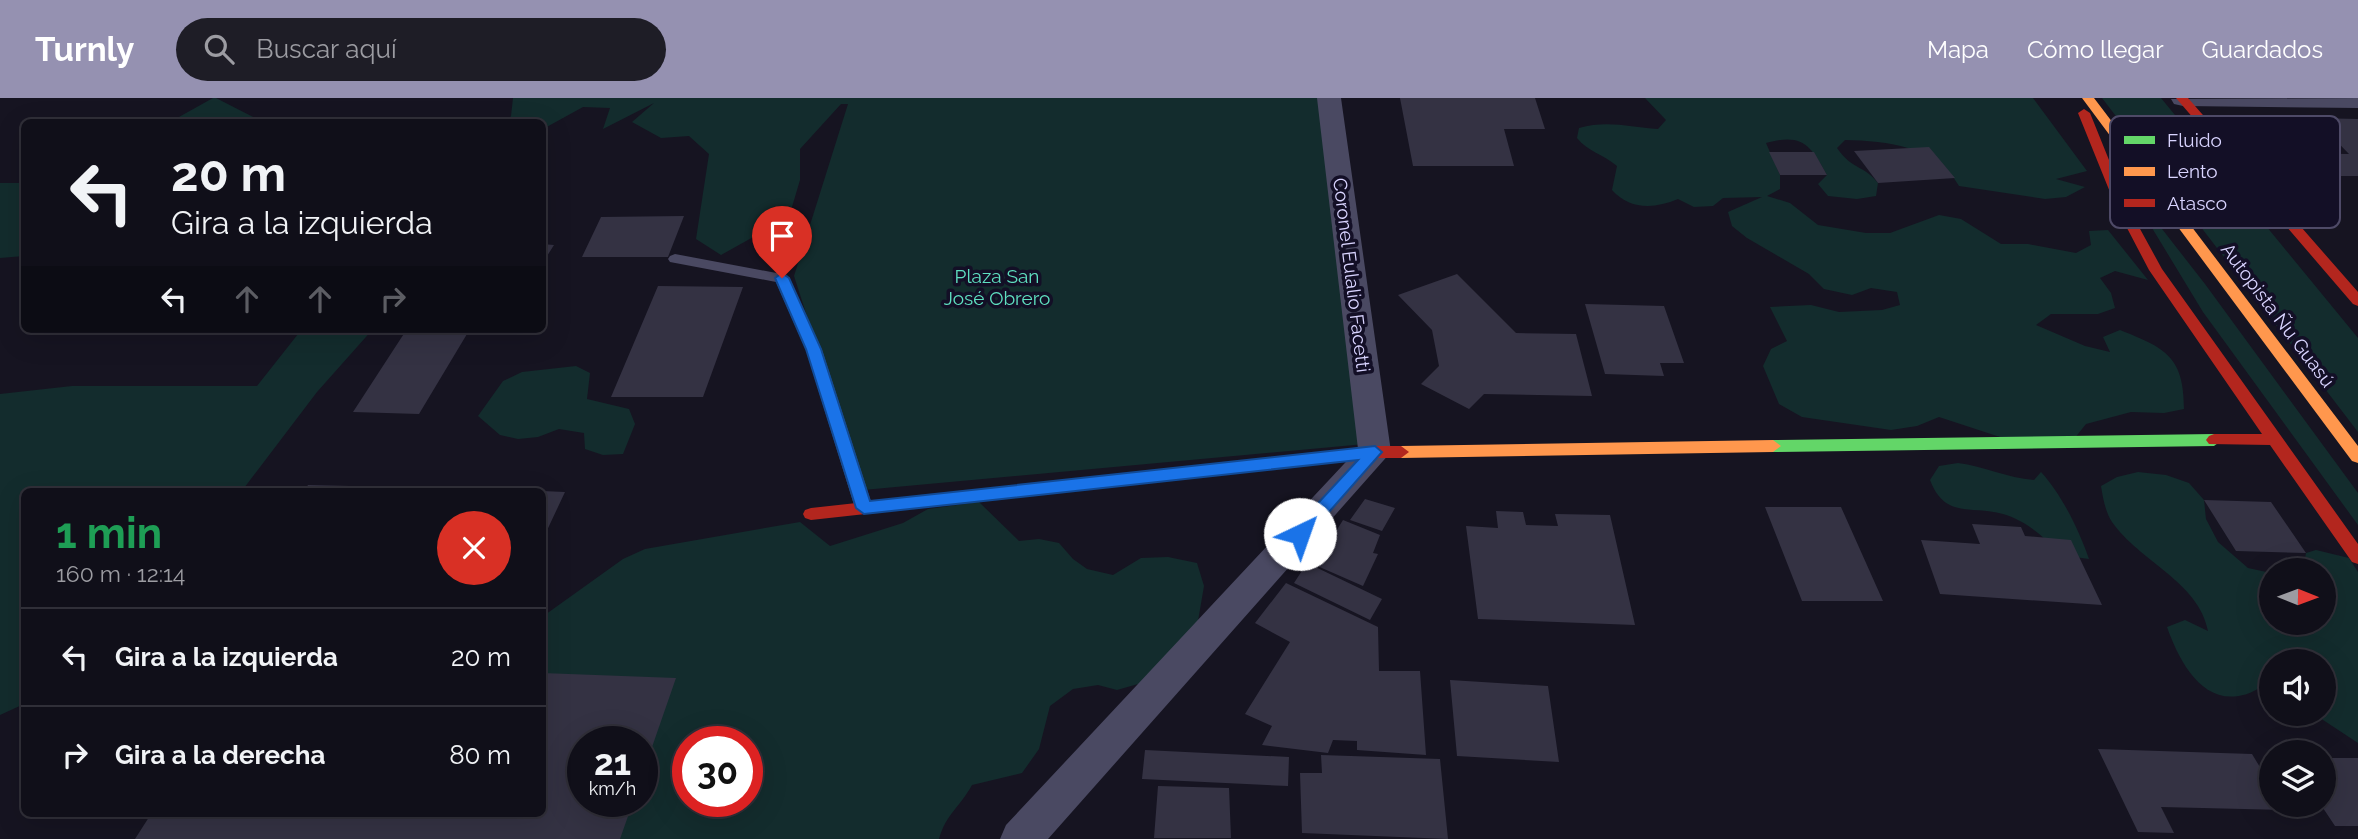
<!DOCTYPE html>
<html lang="es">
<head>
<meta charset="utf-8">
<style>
  :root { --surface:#100f19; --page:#1e1d26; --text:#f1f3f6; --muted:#9c9ca2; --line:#302f38; --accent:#9591b1 }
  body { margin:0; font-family:Raleway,sans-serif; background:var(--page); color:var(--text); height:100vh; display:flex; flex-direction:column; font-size:26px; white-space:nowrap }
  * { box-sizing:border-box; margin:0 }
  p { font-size:23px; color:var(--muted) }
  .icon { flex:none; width:38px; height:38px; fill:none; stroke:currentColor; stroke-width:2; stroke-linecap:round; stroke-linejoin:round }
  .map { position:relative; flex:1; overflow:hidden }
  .details { position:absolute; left:21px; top:390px; width:525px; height:329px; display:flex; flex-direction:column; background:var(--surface); border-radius:10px; box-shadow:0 7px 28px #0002,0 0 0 2px var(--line) }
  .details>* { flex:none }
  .hud { position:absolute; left:21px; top:21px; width:525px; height:214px; border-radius:10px; box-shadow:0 7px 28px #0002,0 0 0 2px var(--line); background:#100f19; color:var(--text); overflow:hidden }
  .needle { width:46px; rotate:91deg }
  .fabs { position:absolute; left:2259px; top:460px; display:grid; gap:14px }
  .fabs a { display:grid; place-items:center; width:77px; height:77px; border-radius:50%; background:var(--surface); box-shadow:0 7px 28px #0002,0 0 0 2px var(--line); font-size:35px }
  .speed { position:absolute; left:567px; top:628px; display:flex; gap:14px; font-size:35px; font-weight:700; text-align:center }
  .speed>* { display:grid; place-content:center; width:91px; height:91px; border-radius:50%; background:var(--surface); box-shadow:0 7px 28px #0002,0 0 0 2px var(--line); line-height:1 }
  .speed small { font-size:18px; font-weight:400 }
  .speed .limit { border:10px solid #d22; background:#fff; color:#111 }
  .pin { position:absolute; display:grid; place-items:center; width:60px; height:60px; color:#fff; margin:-72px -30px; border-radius:50% 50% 50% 0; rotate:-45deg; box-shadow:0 0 7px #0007 }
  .pin .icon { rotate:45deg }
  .me { position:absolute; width:77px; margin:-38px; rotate:42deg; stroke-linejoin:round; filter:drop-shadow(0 0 5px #0008) }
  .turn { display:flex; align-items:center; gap:24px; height:147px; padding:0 35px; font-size:32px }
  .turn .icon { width:91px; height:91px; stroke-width:2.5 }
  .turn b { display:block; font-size:49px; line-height:60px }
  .lanes { display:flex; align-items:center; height:66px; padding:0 35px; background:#0003; justify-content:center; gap:35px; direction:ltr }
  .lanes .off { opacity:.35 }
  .round { display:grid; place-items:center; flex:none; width:74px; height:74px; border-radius:37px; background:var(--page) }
  .summary { display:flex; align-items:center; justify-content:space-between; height:119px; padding:0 35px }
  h1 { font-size:42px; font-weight:700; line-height:52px; color:#1e9e55 }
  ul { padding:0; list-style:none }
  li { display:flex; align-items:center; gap:21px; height:98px; padding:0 35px; border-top:2px solid var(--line) }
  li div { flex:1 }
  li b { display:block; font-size:26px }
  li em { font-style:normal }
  header { display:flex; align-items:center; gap:42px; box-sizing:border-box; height:98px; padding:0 35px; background:var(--accent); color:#fff }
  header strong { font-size:33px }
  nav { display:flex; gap:38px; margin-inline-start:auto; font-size:24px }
  .search { width:490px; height:63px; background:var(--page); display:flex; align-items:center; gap:18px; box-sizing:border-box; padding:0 24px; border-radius:38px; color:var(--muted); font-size:26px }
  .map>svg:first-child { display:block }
  .green { fill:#132c2d; fill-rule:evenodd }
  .building { fill:#343243 }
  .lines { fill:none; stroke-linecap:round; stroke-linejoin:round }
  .lane { fill:#4a4962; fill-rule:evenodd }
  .street { fill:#4a4962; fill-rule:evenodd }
  .fast { fill:#63d668; fill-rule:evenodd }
  .slow { fill:#ff974d; fill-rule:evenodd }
  .jam { fill:#b3261e; fill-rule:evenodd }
  .route { fill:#1a73e8; stroke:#114b97; stroke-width:2 }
  .labels { text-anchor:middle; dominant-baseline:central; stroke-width:7; stroke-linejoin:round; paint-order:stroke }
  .street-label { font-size:19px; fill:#d9d4ff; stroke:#130f26 }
  .park-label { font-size:19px; fill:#5fe0c0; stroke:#130f26 }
  .key { fill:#130f26; stroke:#4e4a67; stroke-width:2 }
  .key-label { font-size:19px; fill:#d9d4ff }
</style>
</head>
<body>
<header>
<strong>Turnly</strong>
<div class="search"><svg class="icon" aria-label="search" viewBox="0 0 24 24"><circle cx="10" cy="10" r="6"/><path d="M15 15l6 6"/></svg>Buscar aquí</div>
<nav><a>Mapa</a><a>Cómo llegar</a><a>Guardados</a></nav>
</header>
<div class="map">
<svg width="2358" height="741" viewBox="0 0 2358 741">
  <rect width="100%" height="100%" fill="#161421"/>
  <path class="green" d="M213,0H216L263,24H170Z
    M513,0H1325L1365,346L863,392L794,178L848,6H841L800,51V82L789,119L721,157L696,141L709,56L689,38L661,40L632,24L654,5L603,31L610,10L583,9L543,31L542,24H507L511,18Z
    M1645,0H2033L2087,73L2056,81L2085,89L2066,99L2045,101L1959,88C1937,48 1887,43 1845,42L1837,50C1852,72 1864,67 1878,85L1876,98L1857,101L1828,98L1818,86L1827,77C1810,46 1802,35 1766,45L1780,77V91L1767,98L1790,105L1818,127L1866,135H1890L1939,117L1961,121L2001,146H2028L2076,155L2091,147L2089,133L2108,132L2148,182L2115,173L2100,180L2111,195L2115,210L2098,216H2051L2036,227L2085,248L2110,254L2103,239L2120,232C2165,250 2184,258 2184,311L2164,315L2131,314L2086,326L2074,341L2000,339L1939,319L1917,328L1891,332L1802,319L1779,306L1763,268L1771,251L1787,243L1770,209L1811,207L1839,214L1882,212L1900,207L1897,194L1871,190L1852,197L1824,191L1809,176L1747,140L1732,128L1728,114L1762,99L1723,100L1713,108L1694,109L1678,101C1654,111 1630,112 1612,92L1617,68C1603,56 1588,54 1577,40L1579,30C1607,22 1630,29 1658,31L1666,22Z
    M2102,0H2161L2358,240V334Z
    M0,85H24V158L0,160Z
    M2134,95L2205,186L2358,395V427L2203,214L2132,97Z
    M302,231H373L317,294L241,394H24V606L0,617V296L72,288H257Z
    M576,268L590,275L587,301L629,311L635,326L623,356L603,357L585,351L584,335L559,331L538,339L518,341L500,337L478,318L503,283L522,274Z
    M1958,365C1984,368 2007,380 2034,382L2041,374C2062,397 2079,432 2089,461L2060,457C2046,440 2025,422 2003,416C1970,407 1945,421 1930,382L1939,368Z
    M2138,374L2166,377L2189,385L2204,402L2206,421L2218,444L2248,470L2271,475L2272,525H2324V472H2303L2306,455L2316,452L2349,460L2358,474V645L2314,616H2324V564H2272L2271,591L2263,588C2257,591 2250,596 2243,597C2201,608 2178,560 2167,529L2185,522L2208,533C2199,484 2139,463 2112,424C2105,413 2103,400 2101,388L2117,379Z
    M979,404L1019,443L1039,441L1059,445L1073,461L1087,471L1113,477L1141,460L1168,459L1197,465L1204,488L1198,523L1145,584L1117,592L1098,587L1073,591L1050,608L1039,651L1022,675L972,687C960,709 946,716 939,741H517L600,709L603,704H642V644L543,578L542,519L623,461L645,451L800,424L830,448L903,425L928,411ZM688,644H747V704H688Z"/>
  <path class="building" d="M1400,0H1535L1545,31H1504L1514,68H1413Z
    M2314,20L2358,21V78H2294L2273,55L2349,56Z
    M1929,49L1955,80L1878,85L1854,53Z
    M1769,54H1814L1827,77H1780Z
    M684,118L668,159H582L601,119Z
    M542,146L554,147L542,166Z
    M1457,176L1516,235L1576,236L1592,298L1484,296L1469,311L1421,286L1439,268L1432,232L1398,197Z
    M658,188L743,189L703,299H611Z
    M1585,206L1664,208L1684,265H1660L1664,278L1605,276Z
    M407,231H470L419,316L353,314Z
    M308,387L479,391V394H304Z
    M542,393L565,394L542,443Z
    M1365,401L1395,410L1382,433L1350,422Z
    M2204,402L2271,404L2306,455L2236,453Z
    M1765,409H1841L1883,503H1802Z
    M1496,413L1523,414L1526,427L1558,428L1555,416L1610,417L1635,527L1478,521L1466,428L1498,430Z
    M1343,422L1380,437L1373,455L1378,456L1363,488L1315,467Z
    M1972,426L2021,429L2025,438L2071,442L2102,507L1940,496L1921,442L1980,446Z
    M1307,465L1382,501L1370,522L1294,485Z
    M1286,485L1378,529L1379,573H1420L1426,657L1357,652V643L1333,642L1328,655L1262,647L1272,628L1245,616L1290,544L1255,525Z
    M542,575L676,580L643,675L642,644H583V704H633L620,741H135L151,716H542Z
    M1450,582L1548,588L1559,664L1457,658Z
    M2098,651L2252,656L2272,689V707H2282L2285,712L2161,709L2174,735L2138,734Z
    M1145,652L1289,659L1288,688L1142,681Z
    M1321,657L1440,661L1448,741L1302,735L1300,675H1322Z
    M2324,660H2358V728H2335L2321,707H2324Z
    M1158,688L1229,690L1231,740H1154Z"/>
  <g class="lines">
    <path class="lane" d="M675,156L787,177L822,252L873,410L870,415H858L855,410L806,252L776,184L670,164L668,161L670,158Z"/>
    <path class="street" d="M1317,0H1341L1391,354L1048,741H1000L1006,727L1358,351Z
      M2358,0V10L2183,8L2174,6L2171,1Z"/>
    <path class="fast" d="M2214,336L2222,342L2214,348L1773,354L1765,348L1773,342Z"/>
    <path class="slow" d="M2082,0H2094L2358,348V365L2352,363Z
      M1773,342L1781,348L1773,354L1401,360L1393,354L1401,348Z"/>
    <path class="jam" d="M2176,0H2188L2358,194V208L2353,206Z
      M2084,11L2090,15L2128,109L2162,171L2358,446V466L2352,464L2270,347L2209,346L2206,342L2209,338L2214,336H2262L2149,172L2116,109L2078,15Z
      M1375,348H1401L1409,354L1401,360H1375L811,422L805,420L803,416L805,412L811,410Z"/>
  </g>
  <path class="route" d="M782,175L789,180L821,251L870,403L1375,348L1382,354L1306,440H1294L1292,436L1294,431L1358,362L864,416L856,410L806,251L775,180Z"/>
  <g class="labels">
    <g class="street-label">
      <text transform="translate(1352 177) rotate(83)">Coronel Eulalio Facetti</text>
      <text transform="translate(2278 217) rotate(53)">Autopista Ñu Guasú</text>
    </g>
    <g class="park-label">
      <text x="997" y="178">Plaza San<tspan x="997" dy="22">José Obrero</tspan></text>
    </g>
  </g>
  <rect x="2110" y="18" width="230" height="112" rx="10" class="key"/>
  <rect x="2124" y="38" width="31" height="8" fill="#63d668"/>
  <rect x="2124" y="69" width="31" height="9" fill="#ff974d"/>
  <rect x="2124" y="101" width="31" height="8" fill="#b3261e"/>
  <g class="key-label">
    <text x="2167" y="49">Fluido</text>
    <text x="2167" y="80">Lento</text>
    <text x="2167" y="112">Atasco</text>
  </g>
</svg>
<div class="fabs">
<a><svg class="needle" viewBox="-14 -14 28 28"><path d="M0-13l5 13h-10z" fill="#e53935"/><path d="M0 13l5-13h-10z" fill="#9c9ca2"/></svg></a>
<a><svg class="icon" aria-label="sound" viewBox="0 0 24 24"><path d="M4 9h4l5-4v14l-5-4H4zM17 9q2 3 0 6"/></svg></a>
<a><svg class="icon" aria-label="layers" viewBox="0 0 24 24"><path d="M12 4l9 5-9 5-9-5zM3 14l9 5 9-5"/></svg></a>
</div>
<div class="speed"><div>21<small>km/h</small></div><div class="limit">30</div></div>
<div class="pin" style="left:782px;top:180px;background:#d93025"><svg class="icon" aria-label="arrive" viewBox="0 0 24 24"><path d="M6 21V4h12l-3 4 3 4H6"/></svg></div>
<svg class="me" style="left:1300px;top:436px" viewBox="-20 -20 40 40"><circle r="19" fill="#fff"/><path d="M0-13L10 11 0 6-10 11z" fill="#1a73e8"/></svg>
<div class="hud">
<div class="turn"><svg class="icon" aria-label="left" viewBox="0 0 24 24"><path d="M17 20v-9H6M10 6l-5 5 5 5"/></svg><div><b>20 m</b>Gira a la izquierda</div></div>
<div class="lanes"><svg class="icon" aria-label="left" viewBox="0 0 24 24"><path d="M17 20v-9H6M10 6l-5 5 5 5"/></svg><svg class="icon off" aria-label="ahead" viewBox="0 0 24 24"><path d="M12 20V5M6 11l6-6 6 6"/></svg><svg class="icon off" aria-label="ahead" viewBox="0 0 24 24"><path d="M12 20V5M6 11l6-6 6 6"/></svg><svg class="icon off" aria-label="right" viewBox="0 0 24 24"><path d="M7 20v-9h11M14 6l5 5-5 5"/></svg></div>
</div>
<section class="details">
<div class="summary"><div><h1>1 min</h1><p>160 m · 12:14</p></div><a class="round" style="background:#d93025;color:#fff"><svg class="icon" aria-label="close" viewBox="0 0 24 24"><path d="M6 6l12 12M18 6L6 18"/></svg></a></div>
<ul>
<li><svg class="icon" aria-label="left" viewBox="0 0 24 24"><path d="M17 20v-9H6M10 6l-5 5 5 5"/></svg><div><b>Gira a la izquierda</b></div><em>20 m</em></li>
<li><svg class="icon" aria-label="right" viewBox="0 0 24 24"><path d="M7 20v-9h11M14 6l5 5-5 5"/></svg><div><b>Gira a la derecha</b></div><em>80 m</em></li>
</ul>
</section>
</div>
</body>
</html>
